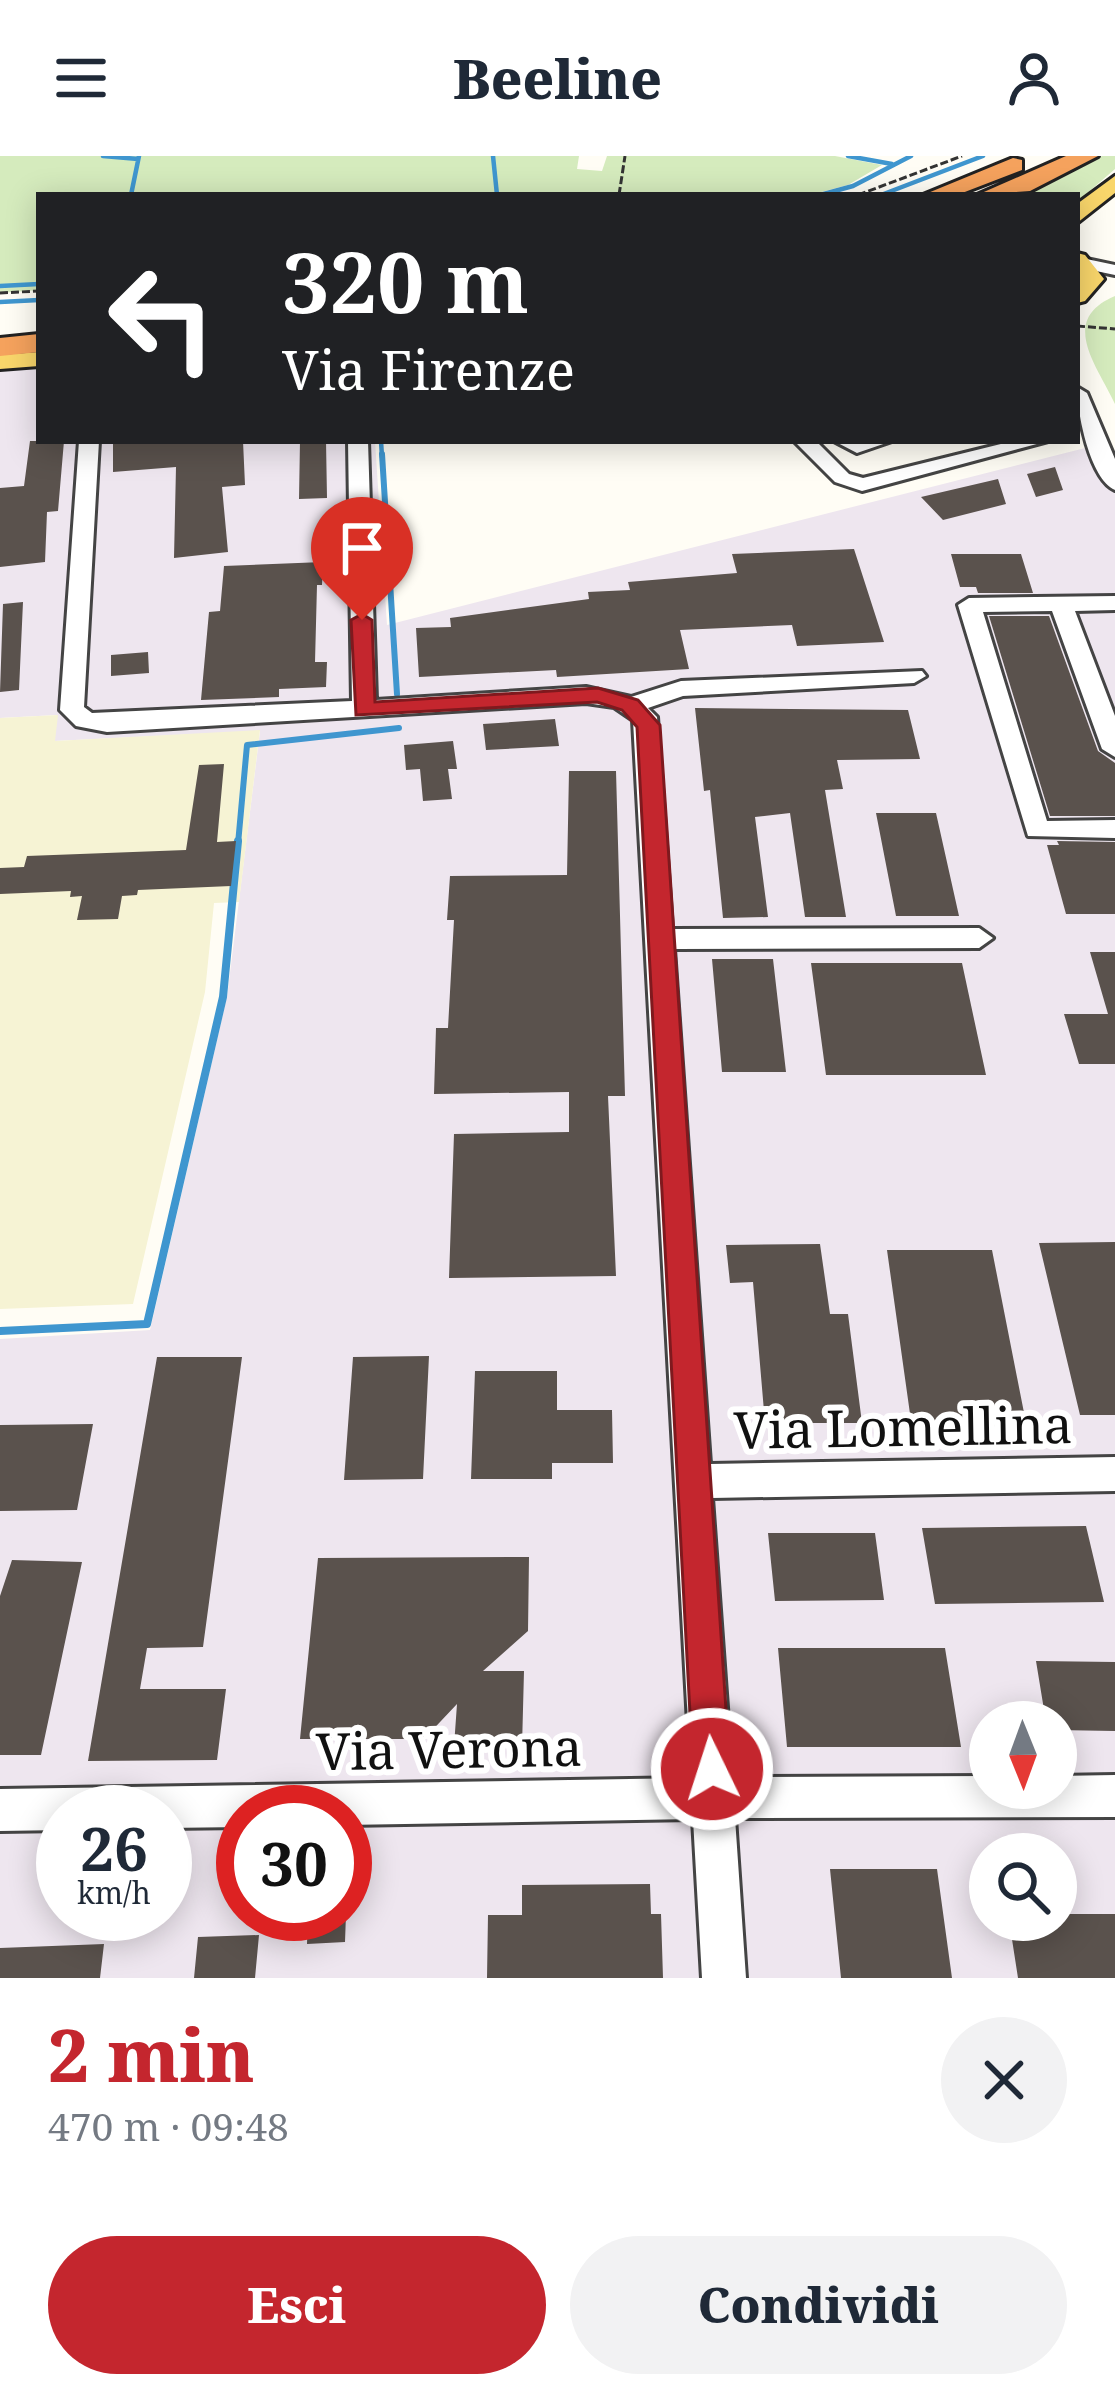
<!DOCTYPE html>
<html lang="it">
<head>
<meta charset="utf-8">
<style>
  :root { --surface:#fff; --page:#f2f2f3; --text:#1f2937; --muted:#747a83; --accent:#c4262e }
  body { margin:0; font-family:"Noto Serif",serif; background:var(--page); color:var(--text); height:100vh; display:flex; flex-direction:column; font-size:45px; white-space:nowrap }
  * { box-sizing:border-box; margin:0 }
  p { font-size:39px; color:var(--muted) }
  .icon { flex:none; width:66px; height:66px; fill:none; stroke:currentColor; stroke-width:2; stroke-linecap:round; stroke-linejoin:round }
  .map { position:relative; height:1822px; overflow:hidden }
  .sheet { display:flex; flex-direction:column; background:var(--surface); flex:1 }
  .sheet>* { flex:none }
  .banner { position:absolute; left:36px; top:36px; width:1044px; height:252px; border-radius:0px; box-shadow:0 6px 30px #0003; background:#202124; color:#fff; overflow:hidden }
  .needle { width:78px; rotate:179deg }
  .fabs { position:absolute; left:969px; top:1545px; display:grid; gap:24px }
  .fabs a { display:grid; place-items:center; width:108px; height:108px; border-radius:50%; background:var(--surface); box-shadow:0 6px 30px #0003; font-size:60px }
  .speed { position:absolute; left:36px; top:1629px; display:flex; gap:24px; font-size:60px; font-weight:700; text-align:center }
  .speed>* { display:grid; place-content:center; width:156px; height:156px; border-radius:50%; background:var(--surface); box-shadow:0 6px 30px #0003; line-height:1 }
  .speed small { font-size:30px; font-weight:400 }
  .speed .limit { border:18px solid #d22; background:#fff; color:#111 }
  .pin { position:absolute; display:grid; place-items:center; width:102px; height:102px; color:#fff; margin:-123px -51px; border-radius:50% 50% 50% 0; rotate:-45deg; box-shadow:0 0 12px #0007 }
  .pin .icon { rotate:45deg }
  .me { position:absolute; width:132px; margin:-66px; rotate:356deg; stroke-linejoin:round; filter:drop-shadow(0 0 9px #0008) }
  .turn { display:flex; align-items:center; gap:42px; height:252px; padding:0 48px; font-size:54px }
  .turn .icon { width:156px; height:156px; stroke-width:2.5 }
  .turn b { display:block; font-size:84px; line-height:102px }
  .round { display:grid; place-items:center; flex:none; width:126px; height:126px; border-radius:63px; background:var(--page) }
  .head { display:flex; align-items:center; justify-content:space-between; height:204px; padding:0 48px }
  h1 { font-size:72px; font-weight:800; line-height:90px; color:var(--accent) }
  .action { display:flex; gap:24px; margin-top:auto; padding:24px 48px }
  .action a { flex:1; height:138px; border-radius:72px; background:var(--accent); color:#fff; font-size:48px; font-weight:800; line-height:138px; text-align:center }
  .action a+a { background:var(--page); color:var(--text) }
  header { display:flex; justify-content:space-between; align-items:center; height:156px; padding:0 48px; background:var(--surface); font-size:54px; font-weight:800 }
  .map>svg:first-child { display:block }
  .industrial { fill:#eee6ef; fill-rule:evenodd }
  .farmland { fill:#f6f3d4 }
  .green { fill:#d5ebbd }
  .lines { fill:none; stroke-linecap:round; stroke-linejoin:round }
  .stream-far2 { stroke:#3f96cf; stroke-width:4.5 }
  .stream-far1 { stroke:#3f96cf; stroke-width:6 }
  .stream { stroke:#3f96cf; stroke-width:8 }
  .building { fill:#5a524d }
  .minor-casing { stroke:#444; stroke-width:6 }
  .major-casing { stroke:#222; stroke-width:6 }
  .highway-casing { stroke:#222; stroke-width:6 }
  .path { stroke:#333; stroke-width:3; stroke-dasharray:8 3; stroke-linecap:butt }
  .minor { fill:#fff; fill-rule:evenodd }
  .major { fill:#f9d66b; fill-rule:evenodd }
  .highway { fill:#f5a25d; fill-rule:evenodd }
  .route { fill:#c4262e; stroke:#7f191e; stroke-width:3 }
  .labels { text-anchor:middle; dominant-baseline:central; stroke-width:12; stroke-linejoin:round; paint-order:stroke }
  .near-street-label { font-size:51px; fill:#111; stroke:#fff }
</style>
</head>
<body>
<header><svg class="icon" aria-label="menu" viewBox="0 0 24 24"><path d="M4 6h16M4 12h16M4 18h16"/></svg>Beeline<svg class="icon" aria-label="person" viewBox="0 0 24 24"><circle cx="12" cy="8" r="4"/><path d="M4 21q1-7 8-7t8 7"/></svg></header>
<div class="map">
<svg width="1115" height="1822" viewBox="0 0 1115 1822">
  <rect width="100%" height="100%" fill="#fffdf5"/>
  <path class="industrial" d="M39,198V285H375L387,469L1097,289L1115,330V1822H0V1183L150,1174L227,841L260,575L54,585L57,559L0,562V201ZM990,1566H1056V1632H990ZM63,1656H165V1758H63ZM243,1656H345V1758H243ZM990,1698H1056V1764H990Z"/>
  <path class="farmland" d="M58,559L55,585L260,574L239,746L214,747L205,836L133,1148L0,1153V562Z"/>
  <path class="green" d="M0,0H579L577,13L602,15L607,0H835L882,9L848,29L810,39H39V134L0,137Z
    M1102,0H1115V13L1077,46V39H1018Z
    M1115,140V248C1097,209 1058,164 1115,140Z"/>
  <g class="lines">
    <path class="stream-far2" d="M103,0L138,3
      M493,0L497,39
      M848,0L892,8
      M131,39L139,0
      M820,39L853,30L911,0
      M881,39L983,0
      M0,130L39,128
      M0,146L39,144
      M381,285L382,301"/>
    <path class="stream-far1" d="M382,298L397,538
      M238,688L247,589L399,572"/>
    <path class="stream" d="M0,1175L147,1168L223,841L238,685"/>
  </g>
  <path class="building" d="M30,285H64L58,355L47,356L45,406L0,411V332L24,330Z
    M113,285H243L245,329L222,331L228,396L174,402L176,311L113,316Z
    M300,285H326L327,342L299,343Z
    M1055,311L1063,334L1036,341L1027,318Z
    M998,323L1006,348L943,364L921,341Z
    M854,393L884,486L797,490L792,469L680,474L689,513L557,521L556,514L419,521L416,472L451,471L450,462L589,443L588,436L630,434L628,426L737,417L732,398Z
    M951,398H1021L1033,437H978L976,431H960Z
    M323,406L322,429H317L315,506H327L326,531L279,533V541L201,544L209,456L220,455L224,410Z
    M23,446L19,534L0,536L3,448Z
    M989,460H1049L1098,595L1115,607V660H1050Z
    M148,496L149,517L111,520V499Z
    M695,552L908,554L920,603L837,604L843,633L825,634L846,761H805L790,657L755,661L768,761L723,762L710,634L704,635Z
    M555,563L559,590L486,594L483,568Z
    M453,585L457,613H448L452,643L423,645L420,613L406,614L404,589Z
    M224,608L217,686L236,685L231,730L138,734L137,739L122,740L118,763L77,764L82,740L70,741L71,735L0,738V712L24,711L27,700L186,694L199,609Z
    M569,615H616L625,940H608L616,1120L449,1122L454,978L569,976V936L434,938L436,872H448L454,764H447L450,720L567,719Z
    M876,657H936L959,760H896Z
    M1057,685L1115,686V758H1066L1047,689H1059Z
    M1090,796H1115V908H1079L1064,858H1108Z
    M712,803H773L786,916H722Z
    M811,807H962L986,919H826Z
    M1115,1086V1259H1080L1039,1087Z
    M820,1088L830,1158H848L862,1267H765L753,1126L730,1127L726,1089Z
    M887,1094H992L1027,1272H912Z
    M429,1200L423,1323L344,1324L353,1201Z
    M157,1201H242L203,1491L147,1492L140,1533H226L217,1604L88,1605Z
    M475,1215H557V1254H612L613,1307H552V1323H471Z
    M93,1268L77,1354L0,1355V1269Z
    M1086,1370L1104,1446L935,1448L922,1372Z
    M768,1377H875L884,1444L775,1445Z
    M529,1401L528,1475L483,1515H524L522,1591L454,1590L457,1548L424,1583H300L318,1402Z
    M12,1404L82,1406L41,1599H0V1440Z
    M778,1492H945L961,1591H787Z
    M1036,1505L1115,1506V1575L1056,1574V1566H1046Z
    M830,1713H937L952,1822H841Z
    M650,1728L651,1758H661L663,1822H487L488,1759H522V1729Z
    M308,1758H346L345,1786L307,1788Z
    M1056,1758H1115V1822H1018L1009,1764H1056Z
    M259,1779L255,1822H194L198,1781Z
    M104,1788L100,1822H0V1792Z"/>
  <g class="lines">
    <defs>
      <path id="minor" d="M1077,101L1115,109V119L1077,111Z
        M1077,231L1087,237L1115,303V334C1090,323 1077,257 1077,231Z
        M79,285H99L84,551L92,557L352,545L348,285H368L376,544L586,531L631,541L681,525L922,515L926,520L914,527L683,540L648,552L657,561L672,773L979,772L993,782L979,792L674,793L710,1308L1115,1301V1335L712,1342L732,1621L990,1620V1632H1056V1620L1115,1619V1661L735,1662L746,1822H702L693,1663L345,1669V1656H243V1671L165,1672V1656H63V1674L0,1675V1633L691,1622L633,564L614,551L586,547L107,576L76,570L60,554Z
        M794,285H816L849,318L863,322L1013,285H1048L862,335L835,326Z
        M834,285H892L857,297Z
        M1115,440V454L1075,455L1115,560V601L1102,593L1052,455L983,456L1047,665L1115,664V682L1028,680L958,449L969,442Z"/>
      <path id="major" d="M1115,20V37L1077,67V48Z
        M1077,97L1085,99L1104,123L1085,145L1077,147Z
        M39,196V210L0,213V199Z"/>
      <path id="highway" d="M1066,0H1098L1030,35L977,39Z
        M1013,2L1022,4V14L957,39H923Z
        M39,178V196L0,200V182Z"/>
    </defs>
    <use href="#minor" class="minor-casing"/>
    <use href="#major" class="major-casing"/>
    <use href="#highway" class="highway-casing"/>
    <path class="path" d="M619,39L625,0
      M858,39L962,0
      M0,137L39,135
      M1077,170L1115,173"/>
    <use href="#minor" class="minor"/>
    <use href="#major" class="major"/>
    <use href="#highway" class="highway"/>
  </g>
  <path class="route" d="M362,458L372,464L375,546L598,532L638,544L660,569L730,1613L725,1627L712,1632L699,1627L693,1613L637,571L622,554L597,546L356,559L351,464Z"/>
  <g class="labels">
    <g class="near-street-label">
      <text transform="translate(903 1270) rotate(-1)">Via Lomellina</text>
      <text transform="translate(449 1592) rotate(-1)">Via Verona</text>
    </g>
  </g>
</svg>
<div class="fabs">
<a><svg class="needle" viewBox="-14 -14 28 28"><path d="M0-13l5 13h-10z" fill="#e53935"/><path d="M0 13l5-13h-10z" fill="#747a83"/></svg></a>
<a><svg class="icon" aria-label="search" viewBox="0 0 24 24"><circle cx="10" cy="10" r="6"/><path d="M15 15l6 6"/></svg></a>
</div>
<div class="speed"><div>26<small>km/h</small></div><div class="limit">30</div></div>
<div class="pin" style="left:362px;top:464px;background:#d93025"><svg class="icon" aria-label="arrive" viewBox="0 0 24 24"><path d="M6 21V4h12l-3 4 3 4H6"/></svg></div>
<svg class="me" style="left:712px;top:1613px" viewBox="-20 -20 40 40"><circle r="17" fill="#c4262e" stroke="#fff" stroke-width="3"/><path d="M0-11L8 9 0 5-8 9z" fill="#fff"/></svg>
<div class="banner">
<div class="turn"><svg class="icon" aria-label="left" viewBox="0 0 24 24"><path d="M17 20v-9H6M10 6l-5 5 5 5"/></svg><div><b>320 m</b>Via Firenze</div></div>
</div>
</div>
<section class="sheet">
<div class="head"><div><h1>2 min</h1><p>470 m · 09:48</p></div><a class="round"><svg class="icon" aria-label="close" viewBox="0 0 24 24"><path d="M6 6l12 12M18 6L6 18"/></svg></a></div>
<div class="action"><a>Esci</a><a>Condividi</a></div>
</section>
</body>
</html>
